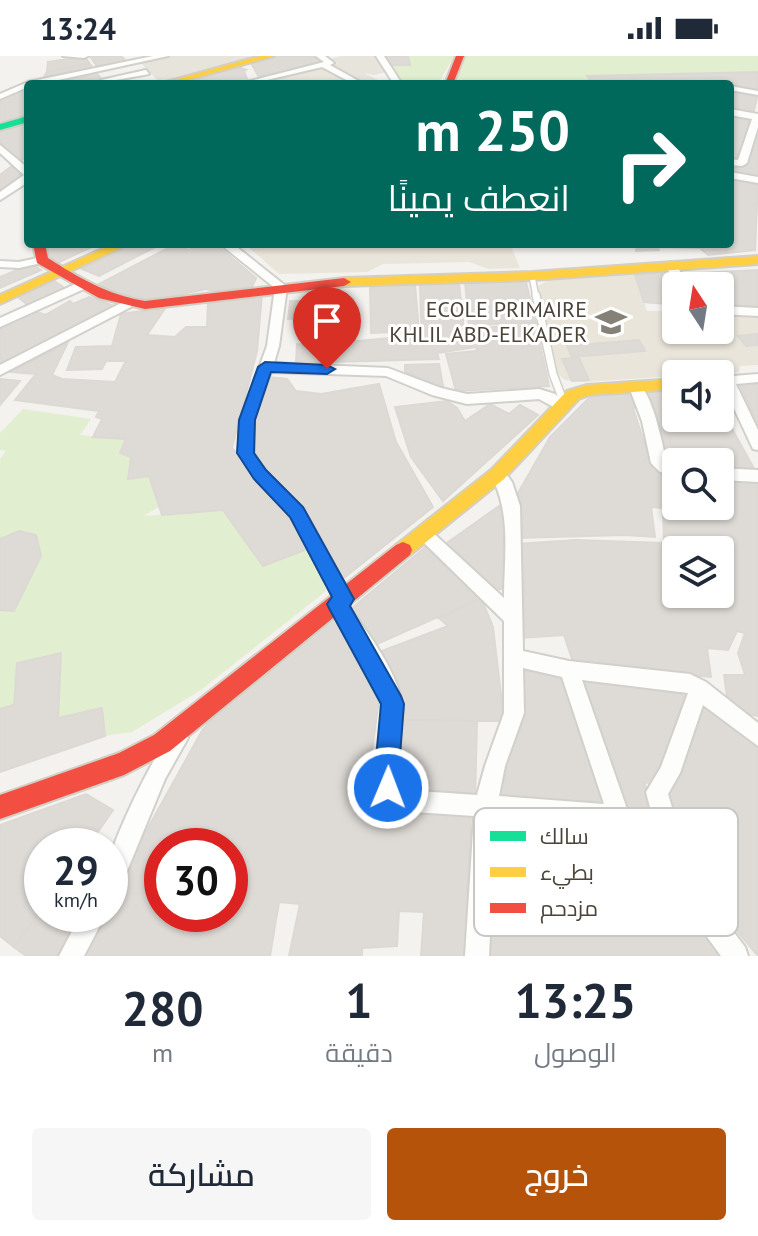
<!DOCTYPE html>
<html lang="ar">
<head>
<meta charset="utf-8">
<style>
  :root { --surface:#fff; --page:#f6f6f7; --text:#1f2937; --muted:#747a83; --accent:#b45309 }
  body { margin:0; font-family:"PT Sans",Cairo,sans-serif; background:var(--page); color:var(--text); direction:rtl; height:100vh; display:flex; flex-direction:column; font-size:30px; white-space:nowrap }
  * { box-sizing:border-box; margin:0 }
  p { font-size:26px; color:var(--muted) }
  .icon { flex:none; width:44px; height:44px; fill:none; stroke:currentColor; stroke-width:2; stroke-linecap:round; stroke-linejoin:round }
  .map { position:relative; height:900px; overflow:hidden; direction:ltr }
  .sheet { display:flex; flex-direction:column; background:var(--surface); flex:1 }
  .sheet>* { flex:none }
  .guide { position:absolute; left:24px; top:24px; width:710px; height:168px; border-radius:8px; box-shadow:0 2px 6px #0004; direction:rtl; background:#00695c; color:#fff; overflow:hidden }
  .needle { width:52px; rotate:348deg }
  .buttons { position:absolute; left:662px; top:216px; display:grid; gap:16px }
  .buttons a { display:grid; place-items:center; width:72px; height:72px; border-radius:8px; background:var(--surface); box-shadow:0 2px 6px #0004; font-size:40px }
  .speed { position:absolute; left:24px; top:772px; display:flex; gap:16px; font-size:40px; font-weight:700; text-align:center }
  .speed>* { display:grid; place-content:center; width:104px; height:104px; border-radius:50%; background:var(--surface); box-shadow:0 2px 6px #0004; line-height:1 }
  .speed small { font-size:20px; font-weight:400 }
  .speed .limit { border:12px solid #d22; background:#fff; color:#111 }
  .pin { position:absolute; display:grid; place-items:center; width:68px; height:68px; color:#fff; margin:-82px -34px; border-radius:50% 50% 50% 0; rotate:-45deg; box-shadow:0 0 8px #0007 }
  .pin .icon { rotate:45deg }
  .me { position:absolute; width:88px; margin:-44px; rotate:1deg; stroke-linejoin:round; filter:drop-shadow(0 0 6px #0008) }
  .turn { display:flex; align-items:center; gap:28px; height:168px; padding:0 32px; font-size:36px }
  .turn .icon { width:104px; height:104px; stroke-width:2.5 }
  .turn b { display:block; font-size:56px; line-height:68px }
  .eta { display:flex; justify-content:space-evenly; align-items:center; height:136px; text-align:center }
  .eta b { font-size:48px; font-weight:600; line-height:56px }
  .button { display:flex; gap:16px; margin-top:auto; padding:16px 32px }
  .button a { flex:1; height:92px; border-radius:8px; background:var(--accent); color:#fff; font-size:32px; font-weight:600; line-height:92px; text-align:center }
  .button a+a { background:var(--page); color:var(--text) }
  .status { display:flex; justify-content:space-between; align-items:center; height:56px; padding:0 40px; background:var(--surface); direction:ltr }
  .status svg { height:22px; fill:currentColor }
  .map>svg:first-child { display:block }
  .residential { fill:#e7e4dc }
  .education { fill:#eae5da }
  .green { fill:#e1eecf }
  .building { fill:#dedbd6; stroke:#dcd9d4; stroke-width:2; fill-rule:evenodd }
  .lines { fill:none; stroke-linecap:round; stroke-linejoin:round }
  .lane-far1-casing { stroke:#d2d0cb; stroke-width:8 }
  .lane-casing { stroke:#d2d0cb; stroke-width:10 }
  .street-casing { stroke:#d2d0cb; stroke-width:4 }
  .fast-casing { stroke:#d3cfc5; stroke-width:4 }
  .slow-casing { stroke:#d3cfc5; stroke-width:4 }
  .jam-casing { stroke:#d3cfc5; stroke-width:4 }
  .lane-far1 { stroke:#fdfdfc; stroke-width:5 }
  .lane { stroke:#fdfdfc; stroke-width:7 }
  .street { fill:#fdfdfc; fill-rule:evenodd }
  .fast { fill:#16e098; fill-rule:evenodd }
  .slow { fill:#ffcf43; fill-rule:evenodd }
  .jam { fill:#f24e42; fill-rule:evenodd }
  .route { fill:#1a73e8; stroke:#114b97; stroke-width:2 }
  .labels { text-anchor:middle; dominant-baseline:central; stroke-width:6; stroke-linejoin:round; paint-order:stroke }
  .far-poi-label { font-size:22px; fill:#4b4439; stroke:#fff; text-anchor:end }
  .key { fill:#fff; stroke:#c9c7c4; stroke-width:2 }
  .key-label { font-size:22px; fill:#4b4439 }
</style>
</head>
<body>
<div class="status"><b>13:24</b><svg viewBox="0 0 49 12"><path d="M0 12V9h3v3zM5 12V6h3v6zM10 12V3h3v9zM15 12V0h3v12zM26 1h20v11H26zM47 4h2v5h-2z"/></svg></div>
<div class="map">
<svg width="758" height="900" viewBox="0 0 758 900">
  <rect width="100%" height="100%" fill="#f4f2ee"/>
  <path class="residential" d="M170,0H249L252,3L159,26L140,6Z
    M341,0H376L387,16L374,19L364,17L386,28H365L329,11L337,8L329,3Z"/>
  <path class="education" d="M325,11L354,28H258L265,25Z
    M245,188H510L520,212L489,213L469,206L383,208L367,216L279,218Z
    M635,219L647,255H676V274H720V255L758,258V309L740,310L739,316L583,326L565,324L557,317L538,230L549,224Z"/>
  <path class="green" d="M408,0H454L438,28H402L388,9H410Z
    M466,0H758V16L588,20L592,26L454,25Z
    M23,353L91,363L80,379L126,383L120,397L131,401L128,423L149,420L159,451L143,460L223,454L263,510L310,492L326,535L201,634L132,676L105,680L102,652L58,662L61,597L17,607L14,649L0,653V554L15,555L41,500L36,479L19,475L0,483V403L6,395L0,394V377Z"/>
  <path class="building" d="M90,0H121L128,7L98,12Z
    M279,0H318L328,5L259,21L251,7Z
    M382,0H408L410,9H388Z
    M85,1L90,8L47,15L48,6Z
    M90,8L94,13L44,21L47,16Z
    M238,11L246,14L244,15L248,25L171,28Z
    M94,14L103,25L89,28H34Z
    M758,16V36L730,31V28H603L592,26L587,20Z
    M24,32L28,34V60L0,68V43Z
    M730,33L758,38L753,58L730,53Z
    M730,56L752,61L738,106L730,104L733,74H730Z
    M758,64V123L730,118V108L740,109Z
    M24,68L28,102L17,105L0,88V75Z
    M13,109L24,120L0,138V119Z
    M730,121L758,126L755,194L708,199L700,192L658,191L659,194L636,195L638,188H730Z
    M46,188H98L57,207L46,199Z
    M135,188H161L99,220L82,213Z
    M201,188H215L256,222L252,231L216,235L206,233L168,241L137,243L124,242L99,228L174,189L189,194Z
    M32,208L41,214L0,232V221Z
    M758,214V255L720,253V230H690L683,218Z
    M669,217L676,230V249L644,246L635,219Z
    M53,224L66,233L29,250L18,241Z
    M465,226H526L536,267L469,269Z
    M420,227L459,228L463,262L421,261Z
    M370,229H415L419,275L371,277Z
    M262,238L257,295L232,392L276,442L310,492L263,510L223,454L162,459L149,420L128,423L131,401L120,397L126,383L93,381L102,363L96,361L99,355L15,344L36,318L11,316L68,286L52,319L62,323L115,326L126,305H106L102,313L67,314L76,291L112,290L121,258Z
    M89,241L114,250L0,313V269L33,254L45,259L70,245L73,248Z
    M336,243H353L354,262H336Z
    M290,245H308L306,262L288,263Z
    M208,246L207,271H186L175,281L147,279L166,251Z
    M421,261L463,262V269L454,270L456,273L536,269L549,330L456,335L446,298L477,295L476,291L437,297L439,303L296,307L297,288L315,289L423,279Z
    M305,268H334L333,279H303Z
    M758,278V289L746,290L738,280Z
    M639,284L645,295L572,301L567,290Z
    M579,302L589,324L572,325L562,303Z
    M439,308L443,330L405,316V309Z
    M267,321L287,323L296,335L321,338L379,328L396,386L433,451L340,525L256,408L252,378L255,352Z
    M0,323L20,325L0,349Z
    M758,326V368L739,327Z
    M676,332V362H720V351L757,418L720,415V406H676V411H667L643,334Z
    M633,336L638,351L633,352L653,414L676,416V450H720V420L758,423V660L729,654L724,619H745L738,597L745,577L737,575L728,594L707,592L711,621L623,613L575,612L564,579L522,582L524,533L517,488L576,484L664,487L663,452L651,451L655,481L625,479L516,482L518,437L550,381L593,338ZM676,494H720V538H676Z
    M447,345L457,352L465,365L490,348L509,358L520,349L538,359L443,445L411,401L395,351Z
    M509,443L504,480L511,529L490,537L441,491Z
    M19,475L36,479L41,500L14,555L0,554V483Z
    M429,488L481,542L368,592L346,557Z
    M481,542L493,571L504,665L403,664L379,596L448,570L439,562Z
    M334,558L381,629L368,723L403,751H471L466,900H421L424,856L399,855L397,890L362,892V900H289L300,848L279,846L270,900H77L100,858H110V840L203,673L224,650ZM162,790H230V858H162Z
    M61,597L58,662L102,652L105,680L0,716V653L14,649L17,607Z
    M521,615L564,618L610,753L497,747L509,694L521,669Z
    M581,617L688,636L666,715L656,726L644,727L658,755L629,756L608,709Z
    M714,649L758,685V900L721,856L710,859L659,735L694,653Z
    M403,664L477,665L475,745L398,734Z
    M86,738L113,754L88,790H42V854L14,891L0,880V769Z
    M497,757L624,769L727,900H486Z
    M42,854V858H82L57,900H26L14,891Z"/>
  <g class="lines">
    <defs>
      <path id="lane-far1" d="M532,220L536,241"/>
      <path id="lane" d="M536,239L553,318L564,347"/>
      <path id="street" d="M63,0H88L84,2Z
        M153,0H168L40,28H28V31L0,43V38L28,26Z
        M316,0H325L334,7L330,9L364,28H354L322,11L254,27L250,25L324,6Z
        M376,0H384L402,28H394Z
        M146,14L149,18L105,26L101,24Z
        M730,30L758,35V39L730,34Z
        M730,53L758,58V71L747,107L742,110L730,109V103L738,104L752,63L730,59Z
        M0,89L28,112V126L0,144V136L24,119L0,97Z
        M730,116L758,121V127L730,122Z
        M220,188H233L287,231L279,290L274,307L388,312L441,332L467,338L539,333L555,338L568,350L561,355L539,343L467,348L432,339L386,320L271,316L254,364V397L265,415L303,452L353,543L348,549C368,578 396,612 402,648C406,674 384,712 404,734L477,739L485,710L504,657V565L416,479L418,474H430L504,542C504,501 512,455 490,418L498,412L503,414L512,426L520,450L523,595L569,605L690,618L706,626L758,667V690L703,649L680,717L668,738L678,771L682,808L745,891L748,900H721L642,792L615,771L496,762L489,900H465L474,760L399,755C354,736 390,674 380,640C371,609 349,581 332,553L329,548L334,542L291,460L255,423L239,397L240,364L267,290L275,232ZM523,612L562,621L604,748L499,740L505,710L524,657ZM582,624L688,637L661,711L646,736L656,775L627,753Z
        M42,201L48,204L46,206L19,212L0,211V205L19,206Z
        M671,206L675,207L689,230H677L665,209Z
        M80,226L86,230L84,233L0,271V262Z
        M127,244L131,245V251L0,319V309Z
        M720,250L758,252V260L720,258Z
        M758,318V326L736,328L758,374V394L753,393L723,329H720V321Z
        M636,326C652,334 662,386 666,404L676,408V420L660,416L651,407L642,365L629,331Z
        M720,412L758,414V426L720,424Z
        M178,672L185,675L188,682L165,723L118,837L110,841C110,829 108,815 110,803C113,783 162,679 178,672Z
        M81,858H106L84,900H59Z"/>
      <path id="fast" d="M28,60V66L0,74V68Z"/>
      <path id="slow" d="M260,0H274L173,28H159Z
        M113,188H129L0,248V239Z
        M758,200V208L532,224L344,230L337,226L344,222L532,216Z
        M676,323V333L589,339L579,343L504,423L410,499H396L394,494L396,489L492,413L567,335L587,329Z"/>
      <path id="jam" d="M456,0H464L453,28H445Z
        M33,188H45L48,202C79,222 108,239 145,245L344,222L351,226L344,230L145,253L99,242L37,207Z
        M403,486L410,489L412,494L410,499L170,695L124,719L0,763V739L119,697L154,679L396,489Z"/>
    </defs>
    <use href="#lane-far1" class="lane-far1-casing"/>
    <use href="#lane" class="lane-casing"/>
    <use href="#street" class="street-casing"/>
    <use href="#fast" class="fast-casing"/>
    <use href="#slow" class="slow-casing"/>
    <use href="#jam" class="jam-casing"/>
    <use href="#lane-far1" class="lane-far1"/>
    <use href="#lane" class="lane"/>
    <use href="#street" class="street"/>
    <use href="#fast" class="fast"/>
    <use href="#slow" class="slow"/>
    <use href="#jam" class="jam"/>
  </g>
  <path class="route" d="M265,306L327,309L335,313L327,318L271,316L255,364L254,397L266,414L303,451L354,543L350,550L401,640L404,648L398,725L400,732L397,741L388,744L379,741L374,725L381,648L330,554L327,548L332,541L290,461L254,423L237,397L239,364L258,311Z"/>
  <defs>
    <symbol id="school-bare" viewBox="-9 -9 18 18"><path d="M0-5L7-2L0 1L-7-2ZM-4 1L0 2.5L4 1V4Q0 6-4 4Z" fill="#868178" stroke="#fff" stroke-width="2.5" paint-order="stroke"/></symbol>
  </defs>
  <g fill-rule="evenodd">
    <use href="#school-bare" x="589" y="244" width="44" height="44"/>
  </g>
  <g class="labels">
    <g class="far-poi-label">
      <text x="587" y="253">ECOLE PRIMAIRE<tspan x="587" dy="25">KHLIL ABD-ELKADER</tspan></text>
    </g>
  </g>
  <rect x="474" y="752" width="264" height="128" rx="12" class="key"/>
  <rect x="490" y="775" width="36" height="10" fill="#16e098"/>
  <rect x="490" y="811" width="36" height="10" fill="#ffcf43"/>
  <rect x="490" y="847" width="36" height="10" fill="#f24e42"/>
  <g class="key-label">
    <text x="540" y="788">سالك</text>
    <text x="540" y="824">بطيء</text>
    <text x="540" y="860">مزدحم</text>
  </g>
</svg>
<div class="buttons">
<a><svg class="needle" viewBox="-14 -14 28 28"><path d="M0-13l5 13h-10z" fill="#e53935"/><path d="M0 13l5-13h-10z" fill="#747a83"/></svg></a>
<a><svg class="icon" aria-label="sound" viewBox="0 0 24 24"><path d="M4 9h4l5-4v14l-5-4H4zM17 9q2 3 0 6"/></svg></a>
<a><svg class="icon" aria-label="search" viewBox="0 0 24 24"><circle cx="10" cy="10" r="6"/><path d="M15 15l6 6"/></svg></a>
<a><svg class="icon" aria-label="layers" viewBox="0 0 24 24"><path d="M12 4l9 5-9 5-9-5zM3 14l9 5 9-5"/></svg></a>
</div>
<div class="speed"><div>29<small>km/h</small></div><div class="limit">30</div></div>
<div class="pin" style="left:327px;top:313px;background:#d93025"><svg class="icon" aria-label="arrive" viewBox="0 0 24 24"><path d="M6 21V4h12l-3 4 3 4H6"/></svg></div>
<svg class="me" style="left:388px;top:732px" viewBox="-20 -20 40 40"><circle r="17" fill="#1a73e8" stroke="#fff" stroke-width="3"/><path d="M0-11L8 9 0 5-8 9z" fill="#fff"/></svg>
<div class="guide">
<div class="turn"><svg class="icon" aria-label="right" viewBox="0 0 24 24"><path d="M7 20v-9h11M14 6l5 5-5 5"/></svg><div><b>250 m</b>انعطف يمينًا</div></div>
</div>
</div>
<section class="sheet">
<div class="eta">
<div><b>13:25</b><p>الوصول</p></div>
<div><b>1</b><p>دقيقة</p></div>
<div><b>280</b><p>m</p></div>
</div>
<div class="button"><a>خروج</a><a>مشاركة</a></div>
</section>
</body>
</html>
